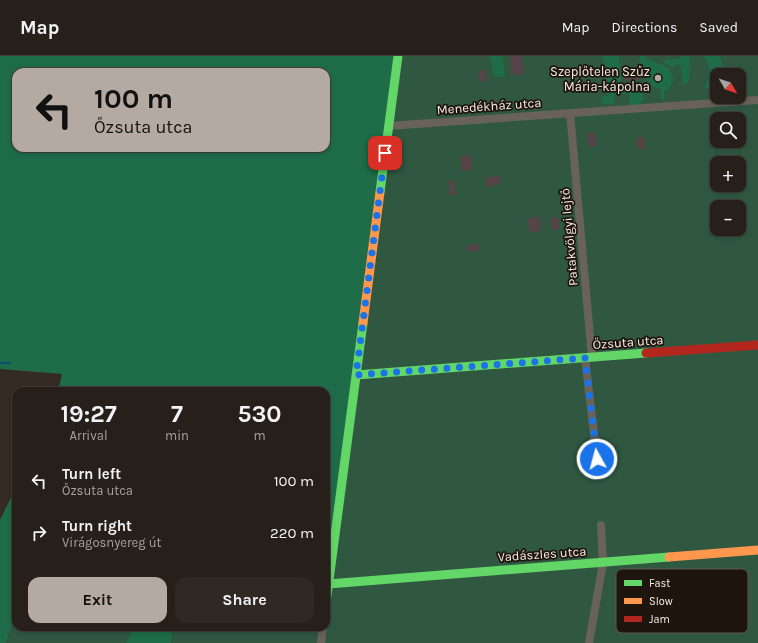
<!DOCTYPE html>
<html lang="en">
<head>
<meta charset="utf-8">
<style>
  :root { --surface:#27201a; --page:#2f2823; --text:#f1f3f6; --muted:#a4a3a2; --line:#433e39; --accent:#b5aaa1 }
  body { margin:0; font-family:Karla,sans-serif; background:var(--page); color:var(--text); height:100vh; display:flex; flex-direction:column; font-size:15px; white-space:nowrap }
  * { box-sizing:border-box; margin:0 }
  p { font-size:13px; color:var(--muted) }
  .icon { flex:none; width:22px; height:22px; fill:none; stroke:currentColor; stroke-width:2; stroke-linecap:round; stroke-linejoin:round }
  .map { position:relative; flex:1; overflow:hidden }
  .details { position:absolute; left:12px; top:331px; width:318px; height:244px; display:flex; flex-direction:column; background:var(--surface); border-radius:12px; box-shadow:0 2px 6px #0003,0 0 0 1px var(--line) }
  .details>* { flex:none }
  .guide { position:absolute; left:12px; top:12px; width:318px; height:84px; border-radius:12px; box-shadow:0 2px 6px #0003,0 0 0 1px var(--line); background:#b5aaa1; color:#111; overflow:hidden }
  .needle { width:26px; rotate:129deg }
  .tools { position:absolute; left:710px; top:12px; display:grid; gap:8px }
  .tools a { display:grid; place-items:center; width:36px; height:36px; border-radius:8px; background:var(--surface); box-shadow:0 2px 6px #0003,0 0 0 1px var(--line); font-size:20px }
  .pin { position:absolute; display:grid; place-items:center; width:34px; height:34px; color:#fff; margin:-17px; border-radius:8px; box-shadow:0 2px 6px #0006 }
  .me { position:absolute; width:44px; margin:-22px; rotate:353deg; stroke-linejoin:round; filter:drop-shadow(0 0 3px #0008) }
  .turn { display:flex; align-items:center; gap:14px; height:84px; padding:0 16px; font-size:18px }
  .turn .icon { width:52px; height:52px; stroke-width:2.5 }
  .turn b { display:block; font-size:28px; line-height:34px }
  .eta { display:flex; justify-content:space-evenly; align-items:center; height:68px; text-align:center }
  .eta b { font-size:24px; font-weight:700; line-height:28px }
  .button { display:flex; gap:8px; margin-top:auto; padding:8px 16px }
  .button a { flex:1; height:46px; border-radius:12px; background:var(--accent); color:#111; font-size:16px; font-weight:700; line-height:46px; text-align:center }
  .button a+a { background:var(--page); color:var(--text) }
  ul { padding:0; list-style:none }
  li { display:flex; align-items:center; gap:12px; height:52px; padding:0 16px }
  li div { flex:1 }
  li b { display:block; font-size:15px }
  li em { font-style:normal }
  header { display:flex; align-items:center; gap:24px; box-sizing:border-box; height:56px; padding:0 20px; background:var(--surface); border-bottom:1px solid var(--line) }
  header strong { font-size:19px }
  nav { display:flex; gap:22px; margin-inline-start:auto; font-size:14px }
  .map>svg:first-child { display:block }
  .green { fill:#305841; fill-rule:evenodd }
  .forest { fill:#1e6d48; fill-rule:evenodd }
  .lines { fill:none; stroke-linecap:round; stroke-linejoin:round }
  .stream { stroke:#094c79; stroke-width:2 }
  .building { fill:#564548 }
  .street { stroke:#696259; stroke-width:8 }
  .fast { stroke:#63d668; stroke-width:9 }
  .slow { stroke:#ff974d; stroke-width:9 }
  .jam { stroke:#b3261e; stroke-width:9 }
  .route { stroke:#1a73e8; stroke-width:7; stroke-dasharray:0 12.6 }
  .poi-dot { fill:#b5aaa1; stroke:#1d150e; stroke-width:1.5 }
  .labels { text-anchor:middle; dominant-baseline:central; stroke-width:3.5; stroke-linejoin:round; paint-order:stroke }
  .poi-label { font-size:13px; fill:#fbefe5; stroke:#1d150e; text-anchor:end }
  .street-label { font-size:13px; fill:#fbefe5; stroke:#1d150e }
  .key { fill:#1d150e; stroke:#60564e; stroke-width:1 }
  .key-label { font-size:11px; fill:#fbefe5 }
</style>
</head>
<body>
<header>
<strong>Map</strong>
<nav><a>Map</a><a>Directions</a><a>Saved</a></nav>
</header>
<div class="map">
<svg width="758" height="587" viewBox="0 0 758 587">
  <rect width="100%" height="100%" fill="#342b23"/>
  <path class="green" d="M401,0H758V587H171L174,571H326V475H335ZM717,19H739V41H717ZM717,63H739V85H717ZM717,107H739V129H717ZM717,151H739V173H717Z
    M16,558V571H133L126,587H6Z"/>
  <path class="forest" d="M0,0H401L336,475H326V335H58L62,318L0,313ZM16,16H326V92H16Z
    M489,0H503L505,21L494,20L491,4Z
    M601,0H619L622,29L627,33L641,34L644,43L638,50H630L629,38H622L614,39V48H601L602,41L608,39L607,12Z
    M640,0H646V3C660,9 669,7 674,24L669,33L664,35V43H661L660,33L654,31L648,26L645,16L640,7Z
    M681,0H690L689,25L683,29L681,10L678,8L673,11L666,8L663,4L680,3Z
    M703,0H720L724,13L722,19H717V32H704C708,22 713,9 703,0Z
    M16,431V558L6,587H0V464Z
    M133,571H174L171,587H126Z"/>
  <g class="lines">
    <path class="stream" d="M0,307H10"/>
  </g>
  <path class="building" d="M510,0H522L524,18L511,19Z
    M479,14H486V25H479Z
    M623,15H640V24L623,25Z
    M595,76L596,90L589,91L587,77Z
    M644,81L645,93H637V82Z
    M471,99L473,114L462,115L460,100Z
    M495,120H500L501,128L493,129V131H487L486,122Z
    M454,124L456,139L450,140L448,125Z
    M540,161L541,175L529,176L527,162Z
    M558,161L560,173L552,174L550,162Z
    M479,188V195H467V189Z
    M576,189L577,200L568,201L567,191Z"/>
  <g class="lines">
    <path class="street" d="M570,57L592,302
      M388,70L758,44
      M585,302L597,403
      M321,587L323,571
      M589,587L603,507L601,469"/>
    <path class="fast" d="M380,136L398,0
      M356,319L646,297
      M328,528L669,501
      M326,547L363,267"/>
    <path class="slow" d="M363,267L380,136
      M669,501L758,494"/>
    <path class="jam" d="M646,297L758,289"/>
  </g>
  <g class="lines">
    <path class="route" d="M385,97L356,319L585,302L597,403"/>
  </g>
  <circle class="poi-dot" cx="658" cy="22" r="4"/>
  <g class="labels">
    <g class="poi-label">
      <text x="650" y="15">Szeplőtelen Szűz<tspan x="650" dy="15">Mária-kápolna</tspan></text>
    </g>
    <g class="street-label">
      <text transform="translate(489 50) rotate(-4)">Menedékház utca</text>
      <text transform="translate(569 181) rotate(-95)">Patakvölgyi lejtő</text>
      <text transform="translate(628 286) rotate(-4)">Őzsuta utca</text>
      <text transform="translate(542 498) rotate(-4)">Vadászles utca</text>
    </g>
  </g>
  <rect x="616" y="513" width="132" height="64" rx="6" class="key"/>
  <rect x="624" y="524" width="18" height="6" fill="#63d668"/>
  <rect x="624" y="542" width="18" height="6" fill="#ff974d"/>
  <rect x="624" y="560" width="18" height="6" fill="#b3261e"/>
  <g class="key-label">
    <text x="649" y="531">Fast</text>
    <text x="649" y="549">Slow</text>
    <text x="649" y="567">Jam</text>
  </g>
</svg>
<div class="tools">
<a><svg class="needle" viewBox="-14 -14 28 28"><path d="M0-13l5 13h-10z" fill="#e53935"/><path d="M0 13l5-13h-10z" fill="#a4a3a2"/></svg></a>
<a><svg class="icon" aria-label="search" viewBox="0 0 24 24"><circle cx="10" cy="10" r="6"/><path d="M15 15l6 6"/></svg></a>
<a>+</a>
<a>−</a>
</div>
<div class="pin" style="left:385px;top:97px;background:#d93025"><svg class="icon" aria-label="arrive" viewBox="0 0 24 24"><path d="M6 21V4h12l-3 4 3 4H6"/></svg></div>
<svg class="me" style="left:597px;top:403px" viewBox="-20 -20 40 40"><circle r="17" fill="#1a73e8" stroke="#fff" stroke-width="3"/><path d="M0-11L8 9 0 5-8 9z" fill="#fff"/></svg>
<div class="guide">
<div class="turn"><svg class="icon" aria-label="left" viewBox="0 0 24 24"><path d="M17 20v-9H6M10 6l-5 5 5 5"/></svg><div><b>100 m</b>Őzsuta utca</div></div>
</div>
<section class="details">
<div class="eta">
<div><b>19:27</b><p>Arrival</p></div>
<div><b>7</b><p>min</p></div>
<div><b>530</b><p>m</p></div>
</div>
<ul>
<li><svg class="icon" aria-label="left" viewBox="0 0 24 24"><path d="M17 20v-9H6M10 6l-5 5 5 5"/></svg><div><b>Turn left</b><p>Őzsuta utca</p></div><em>100 m</em></li>
<li><svg class="icon" aria-label="right" viewBox="0 0 24 24"><path d="M7 20v-9h11M14 6l5 5-5 5"/></svg><div><b>Turn right</b><p>Virágosnyereg út</p></div><em>220 m</em></li>
</ul>
<div class="button"><a>Exit</a><a>Share</a></div>
</section>
</div>
</body>
</html>
